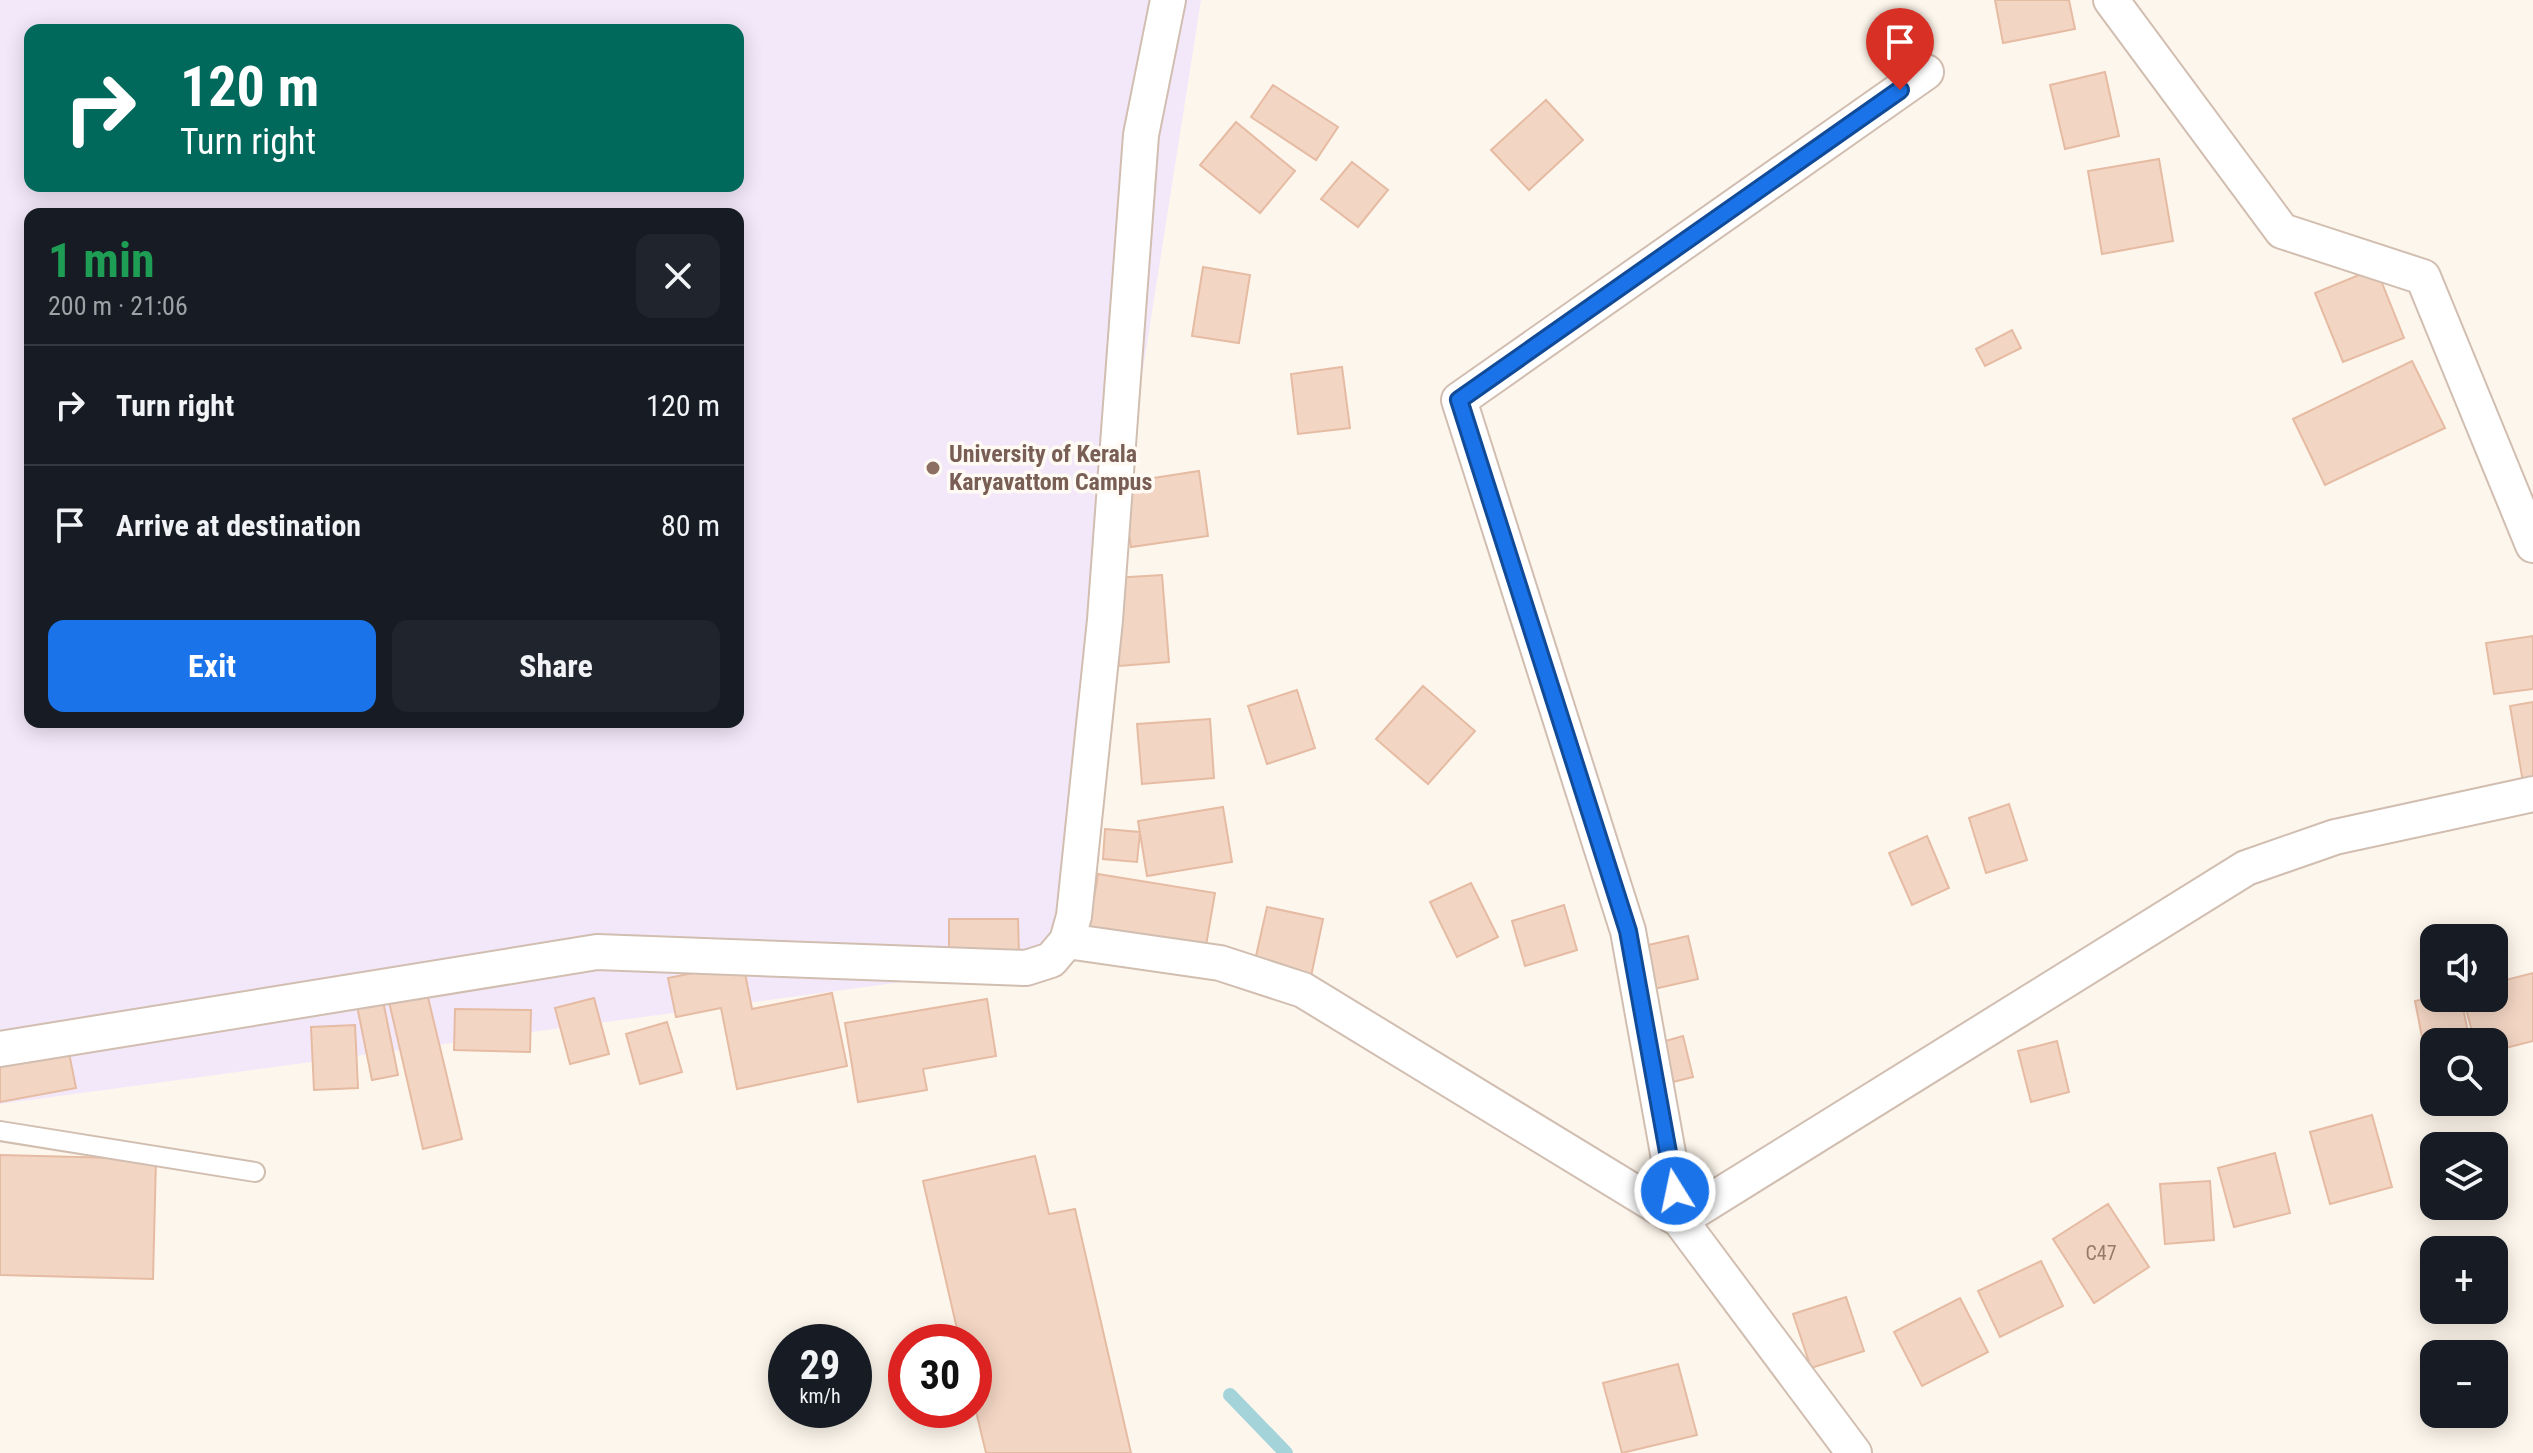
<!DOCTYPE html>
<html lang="en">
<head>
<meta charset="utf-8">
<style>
  :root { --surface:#171b24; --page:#20242c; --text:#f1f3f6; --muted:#9ea1a6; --line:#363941; --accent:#1a73e8 }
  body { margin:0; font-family:"Roboto Condensed",sans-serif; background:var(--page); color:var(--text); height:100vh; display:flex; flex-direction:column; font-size:30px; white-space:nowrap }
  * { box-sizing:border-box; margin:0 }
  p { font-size:26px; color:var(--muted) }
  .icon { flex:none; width:44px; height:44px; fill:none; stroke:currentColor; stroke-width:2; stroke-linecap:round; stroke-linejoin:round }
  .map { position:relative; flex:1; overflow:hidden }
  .details { position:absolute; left:24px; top:208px; width:720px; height:520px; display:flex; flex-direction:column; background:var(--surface); border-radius:16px; box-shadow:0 4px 20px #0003 }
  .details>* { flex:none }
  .guide { position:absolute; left:24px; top:24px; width:720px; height:168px; border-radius:16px; box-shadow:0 4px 20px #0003; background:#00695c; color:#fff; overflow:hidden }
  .controls { position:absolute; left:2420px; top:924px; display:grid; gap:16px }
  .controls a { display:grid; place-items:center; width:88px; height:88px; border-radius:16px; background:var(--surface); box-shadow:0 4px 20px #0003; font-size:40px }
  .speed { position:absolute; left:768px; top:1324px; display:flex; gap:16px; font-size:40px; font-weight:700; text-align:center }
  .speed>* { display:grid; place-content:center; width:104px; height:104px; border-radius:50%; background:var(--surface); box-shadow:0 4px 20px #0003; line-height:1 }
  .speed small { font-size:20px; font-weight:400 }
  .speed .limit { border:12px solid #d22; background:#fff; color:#111 }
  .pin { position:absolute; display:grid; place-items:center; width:68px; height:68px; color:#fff; margin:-82px -34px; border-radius:50% 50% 50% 0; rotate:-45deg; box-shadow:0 0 8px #0007 }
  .pin .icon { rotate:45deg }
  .me { position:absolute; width:88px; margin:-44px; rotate:350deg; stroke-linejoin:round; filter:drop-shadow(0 0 6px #0008) }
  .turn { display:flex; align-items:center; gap:28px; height:168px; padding:0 24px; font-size:36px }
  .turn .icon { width:104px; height:104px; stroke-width:2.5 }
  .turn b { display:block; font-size:56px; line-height:68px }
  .round { display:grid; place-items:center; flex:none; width:84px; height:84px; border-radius:16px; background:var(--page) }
  .summary { display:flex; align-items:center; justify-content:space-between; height:136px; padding:0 24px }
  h1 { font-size:48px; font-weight:700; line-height:60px; color:#1e9e55 }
  .primary-button { display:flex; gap:16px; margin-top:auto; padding:16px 24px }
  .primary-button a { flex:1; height:92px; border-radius:16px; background:var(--accent); color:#fff; font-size:32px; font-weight:700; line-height:92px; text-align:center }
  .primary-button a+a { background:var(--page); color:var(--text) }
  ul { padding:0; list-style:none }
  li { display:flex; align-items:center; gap:24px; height:120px; padding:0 24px; border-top:2px solid var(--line) }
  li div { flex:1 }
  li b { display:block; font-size:30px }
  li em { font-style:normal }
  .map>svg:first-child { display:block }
  .education { fill:#f3e8fa; fill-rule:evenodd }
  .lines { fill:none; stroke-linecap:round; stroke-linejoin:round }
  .stream { stroke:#a5d3da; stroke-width:14 }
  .building { fill:#f3d5c3; stroke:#e6bba3; stroke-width:2 }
  .lane-casing { stroke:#d1beb0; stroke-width:22 }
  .street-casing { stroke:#d1beb0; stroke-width:38 }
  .lane { stroke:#fff; stroke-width:18 }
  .street { stroke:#fff; stroke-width:34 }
  .route-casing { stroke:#114b97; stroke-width:20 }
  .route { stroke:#1a73e8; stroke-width:14 }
  .education-dot { fill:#8d6e63; stroke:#fffaf3; stroke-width:3 }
  .labels { text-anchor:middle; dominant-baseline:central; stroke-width:7; stroke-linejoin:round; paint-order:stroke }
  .number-label { font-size:20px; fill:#987a6a }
  .education-label { font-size:24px; font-weight:bold; fill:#785e54; stroke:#fffaf3; text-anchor:start }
</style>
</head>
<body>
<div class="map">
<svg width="2533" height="1453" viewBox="0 0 2533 1453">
  <rect width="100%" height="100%" fill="#fdf6ec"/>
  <path class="education" d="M0,0H1201L1050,962L0,1104ZM30,30H738V186H30ZM30,214H738V722H30Z"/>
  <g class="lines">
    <path class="stream" d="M1230,1395L1286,1453"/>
  </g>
  <path class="building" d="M1995,0H2069L2075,29L2003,43Z
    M2105,72L2119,136L2065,149L2050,85Z
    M1273,85L1338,127L1316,160L1251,117Z
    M1546,100L1583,140L1529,190L1491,150Z
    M1236,122L1295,171L1260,213L1200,165Z
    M2159,159L2173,241L2102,254L2088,171Z
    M1352,162L1388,190L1358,227L1321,199Z
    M1203,267L1250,275L1239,343L1192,336Z
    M2376,268L2404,338L2343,362L2315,293Z
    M2012,330L2021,348L1985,366L1976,349Z
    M2412,361L2445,428L2325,485L2293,419Z
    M1342,367L1350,428L1298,434L1291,374Z
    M1199,471L1208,536L1131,547L1121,483Z
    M1162,575L1169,662L1119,666L1113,578Z
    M2533,636V689L2494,694L2486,643Z
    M1423,686L1475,731L1428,784L1376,739Z
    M1297,690L1315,748L1267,764L1248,706Z
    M2533,702V793L2525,794L2510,706Z
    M1210,719L1214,778L1142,784L1137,724Z
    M2009,804L2027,860L1986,873L1969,818Z
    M1223,807L1232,862L1147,876L1138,821Z
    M1105,829L1140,832L1137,862L1103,859Z
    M1927,836L1949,888L1912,905L1889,853Z
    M1098,874L1215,893L1203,963L1086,944Z
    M1471,883L1498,937L1457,957L1430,902Z
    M1564,905L1577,950L1525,966L1512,921Z
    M1267,907L1323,919L1309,986L1252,974Z
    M949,919H1018L1019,956H949Z
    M1688,936L1698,979L1645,991L1635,948Z
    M743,963L752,1009L832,993L847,1066L737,1089L721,1008L676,1017L668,978Z
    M2533,973V1041L2494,1051V1042H2475L2463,998H2494V983Z
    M425,985L462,1139L423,1149L387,993Z
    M2434,997L2461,998L2470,1042H2434V1062L2427,1063L2415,1001Z
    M594,998L609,1054L570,1064L555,1008Z
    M987,999L996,1056L923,1069L927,1090L858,1102L845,1023Z
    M383,1001L398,1075L372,1080L357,1006Z
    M455,1009L531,1010L530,1052L454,1050Z
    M667,1022L682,1072L640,1084L626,1034Z
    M355,1025L358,1088L314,1090L311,1027Z
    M1683,1036L1693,1077L1665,1084L1655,1044Z
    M2057,1041L2069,1092L2031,1102L2018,1051Z
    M69,1053L76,1088L0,1102V1065Z
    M2372,1115L2392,1187L2330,1204L2310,1132Z
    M2275,1153L2290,1213L2234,1227L2218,1168Z
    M0,1155L156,1159L153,1279L0,1275Z
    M1035,1156L1049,1214L1075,1209L1131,1453H986L974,1403V1342H960L923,1181Z
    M2210,1181L2214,1240L2165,1244L2160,1184Z
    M2108,1204L2149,1267L2094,1303L2053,1239Z
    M2041,1261L2063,1306L2000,1337L1978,1291Z
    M1846,1297L1864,1351L1811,1368L1793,1314Z
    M1960,1298L1988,1352L1922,1386L1894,1332Z
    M1678,1364L1697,1435L1622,1453L1603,1383Z"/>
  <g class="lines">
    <defs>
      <path id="lane" d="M0,1131L255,1172"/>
      <path id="street" d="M2111,0L2282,231L2423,277L2533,545
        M1067,941L1220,963L1303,990L1680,1220
        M0,1049L597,952L1026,968L1051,960L1067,941L1074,916L1105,620L1141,135L1168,0
        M1680,1220L1628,931L1459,400L1926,72
        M1854,1453L1680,1220L2246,868L2335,837L2533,794"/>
    </defs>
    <use href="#lane" class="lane-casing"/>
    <use href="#street" class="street-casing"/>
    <use href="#lane" class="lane"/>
    <use href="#street" class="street"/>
  </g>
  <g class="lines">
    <defs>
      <path id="route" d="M1675,1191L1628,931L1459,400L1900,90"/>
    </defs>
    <use href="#route" class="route-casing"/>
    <use href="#route" class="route"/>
  </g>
  <circle class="education-dot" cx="933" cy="468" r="8"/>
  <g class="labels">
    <g class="number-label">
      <text x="2101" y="1253">C47</text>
    </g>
    <g class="education-label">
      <text x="949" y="454">University of Kerala<tspan x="949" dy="28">Karyavattom Campus</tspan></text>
    </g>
  </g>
</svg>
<div class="controls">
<a><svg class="icon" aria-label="sound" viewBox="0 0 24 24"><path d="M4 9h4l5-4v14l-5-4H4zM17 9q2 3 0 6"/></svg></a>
<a><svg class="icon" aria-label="search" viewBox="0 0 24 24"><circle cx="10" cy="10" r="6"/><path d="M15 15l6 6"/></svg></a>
<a><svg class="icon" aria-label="layers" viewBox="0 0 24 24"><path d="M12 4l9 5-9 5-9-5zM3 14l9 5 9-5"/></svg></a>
<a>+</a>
<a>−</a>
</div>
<div class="speed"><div>29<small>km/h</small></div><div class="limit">30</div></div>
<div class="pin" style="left:1900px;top:90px;background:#d93025"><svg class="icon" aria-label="arrive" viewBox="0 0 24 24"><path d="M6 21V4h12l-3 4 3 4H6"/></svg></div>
<svg class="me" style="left:1675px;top:1191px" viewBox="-20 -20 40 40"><circle r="17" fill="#1a73e8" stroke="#fff" stroke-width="3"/><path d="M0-11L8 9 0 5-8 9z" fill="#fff"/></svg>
<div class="guide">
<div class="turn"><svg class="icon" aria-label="right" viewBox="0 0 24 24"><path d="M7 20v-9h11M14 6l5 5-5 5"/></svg><div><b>120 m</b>Turn right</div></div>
</div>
<section class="details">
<div class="summary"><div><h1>1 min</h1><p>200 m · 21:06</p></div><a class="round"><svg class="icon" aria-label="close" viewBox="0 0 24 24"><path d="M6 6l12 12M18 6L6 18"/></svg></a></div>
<ul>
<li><svg class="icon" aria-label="right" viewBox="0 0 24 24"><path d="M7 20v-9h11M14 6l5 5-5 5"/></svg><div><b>Turn right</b></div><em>120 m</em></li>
<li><svg class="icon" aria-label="arrive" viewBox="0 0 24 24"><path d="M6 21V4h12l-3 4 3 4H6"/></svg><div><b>Arrive at destination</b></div><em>80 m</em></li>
</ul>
<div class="primary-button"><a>Exit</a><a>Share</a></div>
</section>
</div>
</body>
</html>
